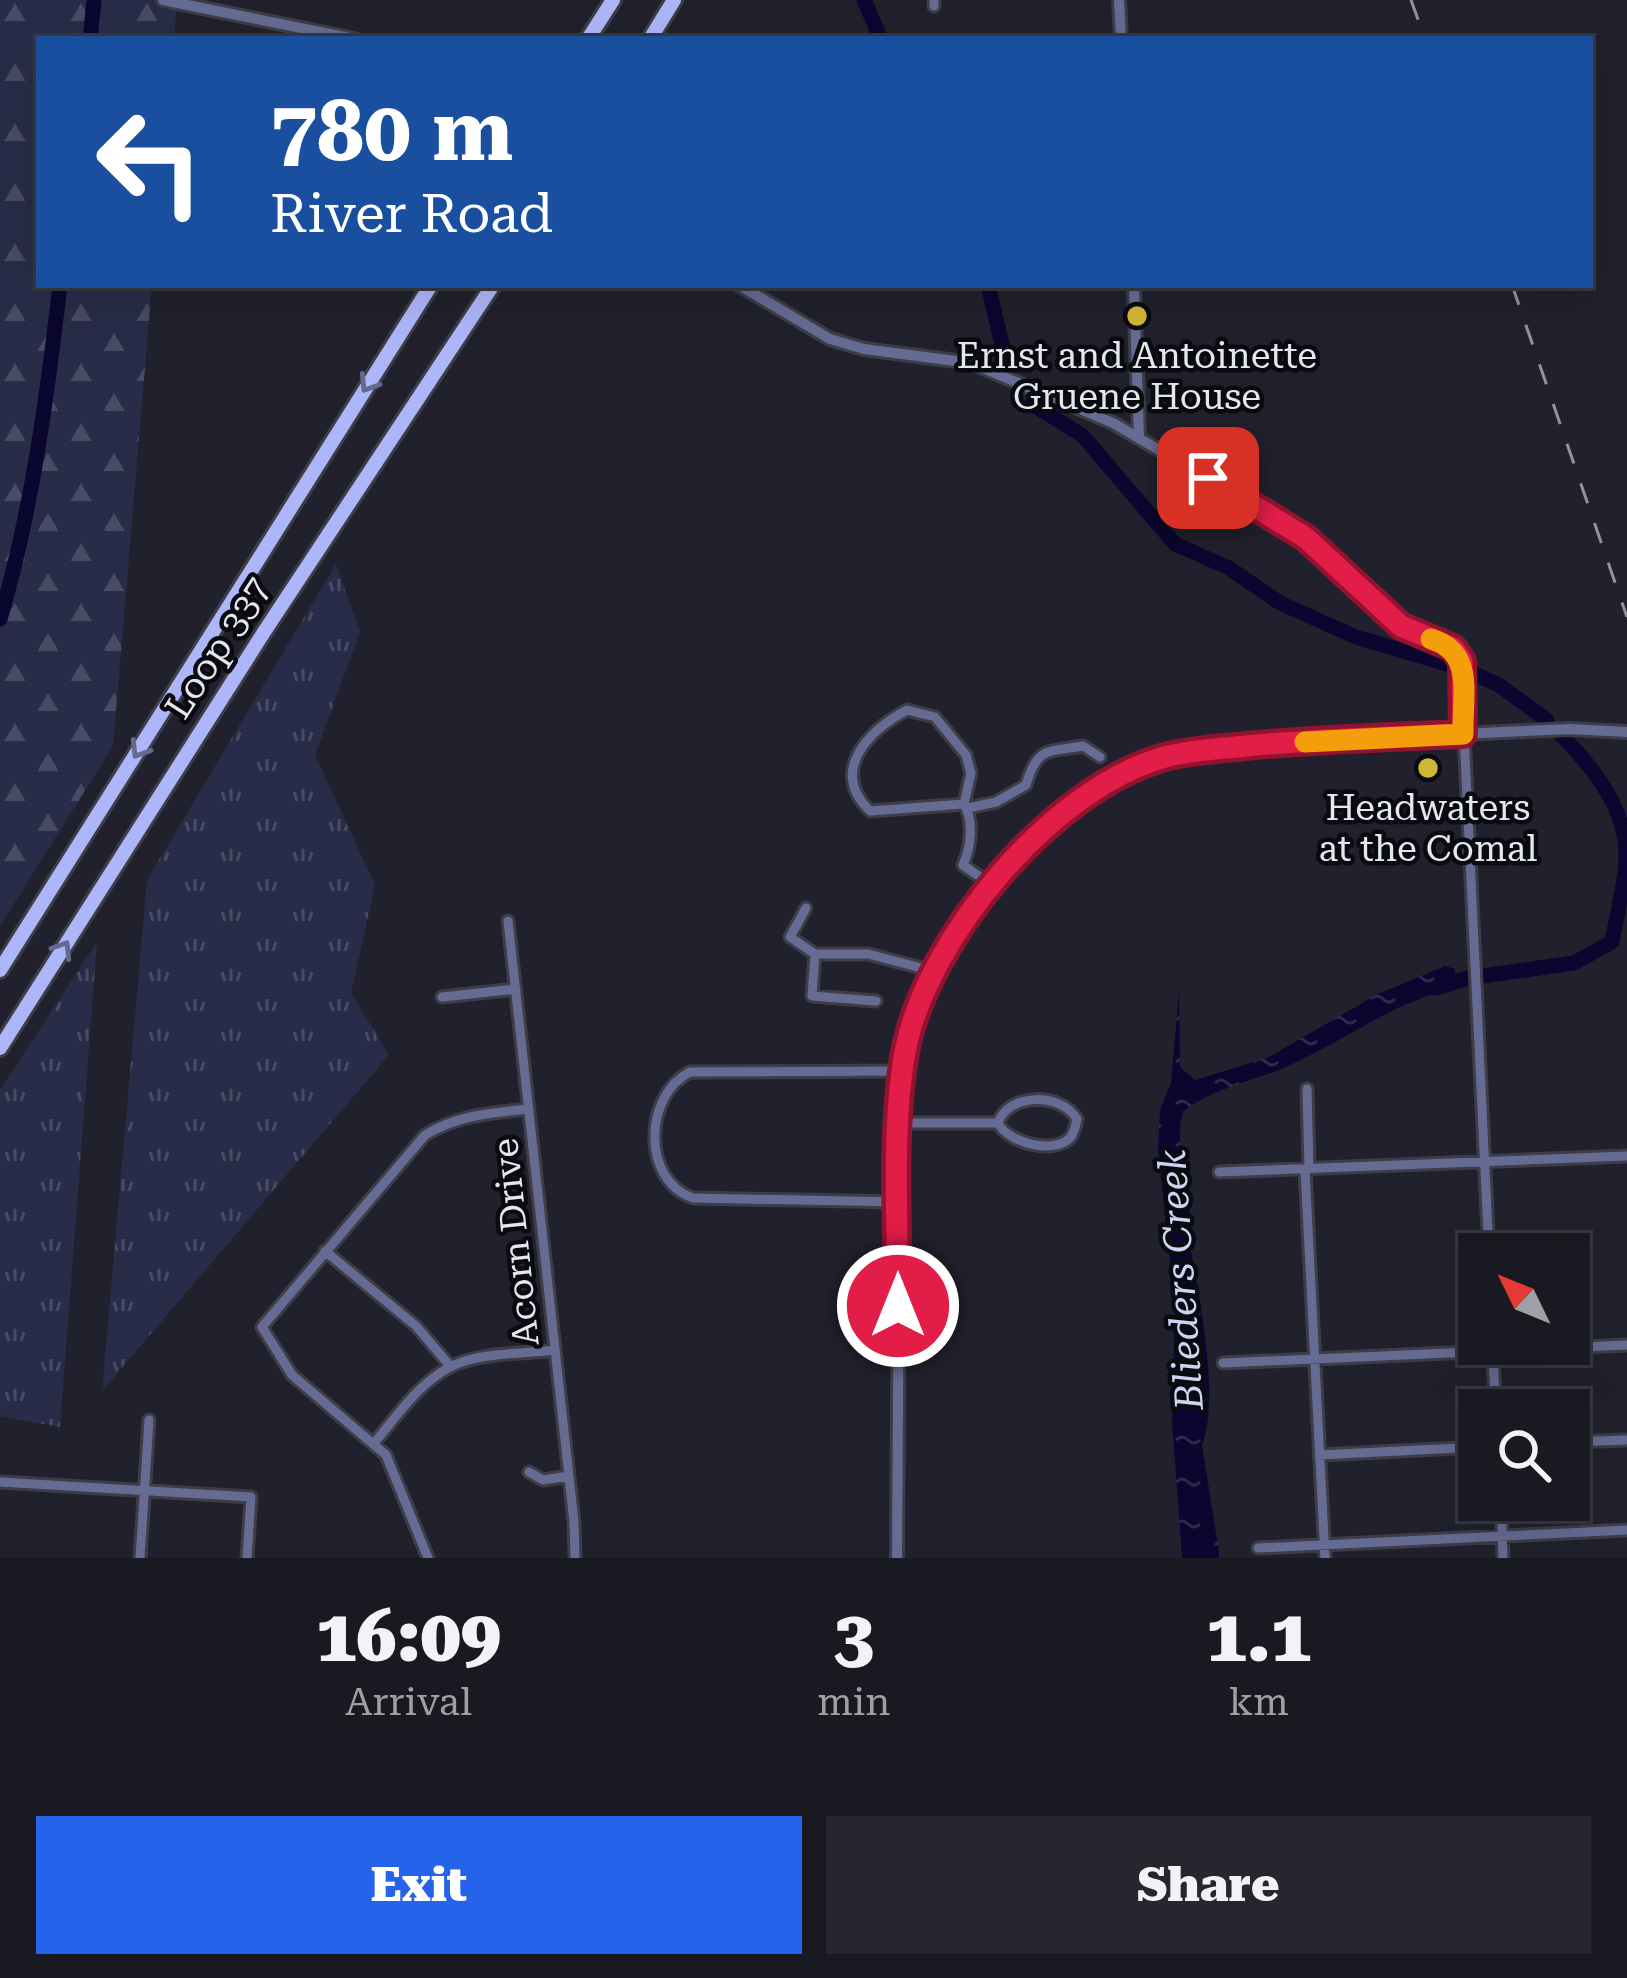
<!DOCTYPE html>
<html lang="en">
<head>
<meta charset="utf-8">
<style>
  :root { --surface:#181921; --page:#25262e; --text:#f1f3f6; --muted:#9fa0a5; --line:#36383f; --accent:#2563eb }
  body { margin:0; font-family:"Roboto Serif",serif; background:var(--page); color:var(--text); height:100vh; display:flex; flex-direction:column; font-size:45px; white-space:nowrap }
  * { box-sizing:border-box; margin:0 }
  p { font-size:39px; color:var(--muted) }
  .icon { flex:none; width:66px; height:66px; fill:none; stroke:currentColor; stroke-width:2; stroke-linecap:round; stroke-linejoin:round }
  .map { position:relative; height:1558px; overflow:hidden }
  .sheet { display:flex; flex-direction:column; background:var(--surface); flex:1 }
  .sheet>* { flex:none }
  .banner { position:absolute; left:36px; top:36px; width:1557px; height:252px; border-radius:0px; box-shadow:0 12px 48px #0002,0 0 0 3px var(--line); background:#1a4fa0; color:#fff; overflow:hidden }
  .needle { width:78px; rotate:313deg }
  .tools { position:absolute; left:1458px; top:1233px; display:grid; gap:24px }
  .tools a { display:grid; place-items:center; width:132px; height:132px; border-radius:0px; background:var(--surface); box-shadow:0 12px 48px #0002,0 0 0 3px var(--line); font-size:60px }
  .pin { position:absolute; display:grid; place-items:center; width:102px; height:102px; color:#fff; margin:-51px; border-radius:24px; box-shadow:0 6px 18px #0006 }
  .me { position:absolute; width:132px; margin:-66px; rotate:0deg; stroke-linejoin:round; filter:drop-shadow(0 0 9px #0008) }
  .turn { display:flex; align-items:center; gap:42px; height:252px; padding:0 36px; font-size:54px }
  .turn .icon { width:156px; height:156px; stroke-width:2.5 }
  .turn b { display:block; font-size:84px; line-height:102px }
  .eta { display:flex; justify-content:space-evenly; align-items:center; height:204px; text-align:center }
  .eta b { font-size:72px; font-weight:800; line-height:84px }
  .button { display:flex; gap:24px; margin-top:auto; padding:24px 36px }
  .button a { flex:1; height:138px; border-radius:0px; background:var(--accent); color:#fff; font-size:48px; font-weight:800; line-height:138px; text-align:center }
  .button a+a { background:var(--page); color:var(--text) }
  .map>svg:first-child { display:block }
  .grass { fill:url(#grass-tufts) }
  .forest { fill:url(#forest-firs) }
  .water { fill:url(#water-ripples) }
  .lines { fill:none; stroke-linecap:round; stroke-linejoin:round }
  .river { stroke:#0a062f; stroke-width:15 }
  .minor-casing { stroke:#3c3d47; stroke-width:15 }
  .tertiary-casing { stroke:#3c3d47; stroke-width:16 }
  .primary-casing { stroke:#3c3d47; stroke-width:20 }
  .minor { stroke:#666b93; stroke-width:9 }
  .tertiary { stroke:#666b93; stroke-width:10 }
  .primary { stroke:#adb6f8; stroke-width:14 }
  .rail { stroke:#92939c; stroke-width:3; stroke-dasharray:21 21; stroke-linecap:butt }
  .oneway { stroke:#646990 }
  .route-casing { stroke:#92132f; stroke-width:30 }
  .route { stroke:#e11d48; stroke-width:21 }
  .slow { stroke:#f59e0b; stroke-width:21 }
  .poi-dot { fill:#d0b837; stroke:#0a0b10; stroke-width:4.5 }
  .labels { text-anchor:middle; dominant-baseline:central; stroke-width:9; stroke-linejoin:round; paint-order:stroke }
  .poi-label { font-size:36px; fill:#e5e7ee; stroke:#0a0b10 }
  .street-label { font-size:36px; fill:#e5e7ee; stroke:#0a0b10 }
  .water-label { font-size:39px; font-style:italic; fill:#cfd4f3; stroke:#0a0b10 }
</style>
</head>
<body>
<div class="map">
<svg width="1627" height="1558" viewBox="0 0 1627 1558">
  <defs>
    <pattern id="grass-tufts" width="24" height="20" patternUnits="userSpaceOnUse" patternTransform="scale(3)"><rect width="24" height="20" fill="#282c48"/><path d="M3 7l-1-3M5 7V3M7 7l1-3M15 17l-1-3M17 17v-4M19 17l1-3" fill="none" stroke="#474b63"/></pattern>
    <pattern id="forest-firs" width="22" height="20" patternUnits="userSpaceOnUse" patternTransform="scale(3)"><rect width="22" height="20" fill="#282c48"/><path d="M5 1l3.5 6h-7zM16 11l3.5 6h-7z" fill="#474b63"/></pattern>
    <pattern id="water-ripples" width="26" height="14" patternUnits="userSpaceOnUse" patternTransform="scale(3)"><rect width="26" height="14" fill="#0a062f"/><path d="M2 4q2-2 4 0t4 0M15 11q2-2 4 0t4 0" fill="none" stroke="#2e2a4d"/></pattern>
  </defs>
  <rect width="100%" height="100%" fill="#20212c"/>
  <path class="grass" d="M336,564L360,632L315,755L375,885L351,993L389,1055L102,1391L147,880Z
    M97,942L60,1427L0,1416V1090Z"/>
  <path class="forest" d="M0,0H177L174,39H39V285H152L113,746L0,926Z"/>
  <path class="water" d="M1445,966L1455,969V987C1393,1003 1344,1041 1286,1067C1251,1082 1212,1088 1183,1112C1175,1139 1185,1167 1189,1195C1191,1213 1188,1232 1191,1251C1200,1300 1220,1399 1202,1445L1219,1552V1558H1182L1172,1420L1175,1308L1158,1149L1160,1110L1171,1083L1179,992L1180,1067L1195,1080L1267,1058L1378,994Z"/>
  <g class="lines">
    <path class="river" d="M864,0L881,39
      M90,39L94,1
      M988,285L1008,370
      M1032,404L1083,436L1175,544L1229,568L1280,603L1356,637L1454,666
      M0,619C32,511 47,397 60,285
      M1470,672L1499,685L1547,720
      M1482,976L1574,963L1612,942C1617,914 1625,885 1626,858C1627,810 1594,768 1562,736
      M1436,988L1468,978"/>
    <defs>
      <path id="minor" d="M934,6V0
        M1464,734L1489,1254
        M964,804L971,773L966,755L935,717L907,710C870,730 828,770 870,811L964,804C974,821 971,847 963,865L993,886
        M968,808L996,802L1026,785C1037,747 1047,752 1083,746L1100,757
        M806,908L790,937L815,954H868L933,971
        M508,921L574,1522L575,1558
        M815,954L812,996L876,1001
        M442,997L516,989
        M1307,1089L1309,1169
        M899,1123H998C1009,1144 1054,1154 1070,1138C1074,1134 1076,1124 1077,1119C1061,1092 1008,1093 998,1123
        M1305,1170L1325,1558
        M1219,1172L1627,1156
        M899,1202L693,1198C641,1180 644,1095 690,1072L902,1071
        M325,1251L416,1326L451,1367
        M1492,1344L1496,1410
        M1223,1363L1627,1345
        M375,1442C397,1416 418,1384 450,1367C479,1352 523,1354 555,1350
        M1569,1442L1627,1440
        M1319,1455L1479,1447
        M529,1472L543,1480L569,1476
        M0,1482L251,1497L247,1558
        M1501,1500L1503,1558
        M1258,1548L1627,1530
        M140,1558L149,1420
        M428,1558L386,1455L292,1375L262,1327L425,1135C458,1115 490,1113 529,1109"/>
      <path id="tertiary" d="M163,0L355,39
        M1119,0L1121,39
        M739,285L830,339L864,349L971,363L1113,423L1297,531L1401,626L1444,643L1458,653L1464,734
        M1134,285L1139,438
        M897,1558L900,1095C903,1058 911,1023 925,988C938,957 961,929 981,902C1034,833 1095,772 1184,753L1390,737L1570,729L1627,732"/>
      <path id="primary" d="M588,39L613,0
        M650,39L674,0
        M0,970L431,285
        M0,1048L264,632L493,285"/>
    </defs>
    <use href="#minor" class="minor-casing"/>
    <use href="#tertiary" class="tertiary-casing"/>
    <use href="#primary" class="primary-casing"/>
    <use href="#minor" class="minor"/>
    <use href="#tertiary" class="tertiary"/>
    <use href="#primary" class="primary"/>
    <path class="rail" d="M1411,0L1425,39
      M1512,285L1627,617"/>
  </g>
  <defs><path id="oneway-chevron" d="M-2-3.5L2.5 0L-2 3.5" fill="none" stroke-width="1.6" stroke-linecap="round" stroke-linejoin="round" transform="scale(3)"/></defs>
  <g class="oneway">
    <use href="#oneway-chevron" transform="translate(368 384) rotate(122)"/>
    <use href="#oneway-chevron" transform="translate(139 750) rotate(122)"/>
    <use href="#oneway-chevron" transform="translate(63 949) rotate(-58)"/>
  </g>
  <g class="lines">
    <defs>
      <path id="route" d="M898,1306C898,1227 891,1130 905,1052C926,939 1052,788 1165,757C1191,750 1219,749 1246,746C1318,739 1391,737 1463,734L1462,661L1453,648L1401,626L1306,538L1208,478"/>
    </defs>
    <use href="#route" class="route-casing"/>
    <use href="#route" class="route"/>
    <path class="slow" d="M1305,742L1463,734C1462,695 1475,652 1431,639"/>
  </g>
  <g class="poi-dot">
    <circle cx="1137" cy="316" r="12"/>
    <circle cx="1428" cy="768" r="12"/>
  </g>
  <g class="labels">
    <g class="poi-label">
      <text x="1137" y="356">Ernst and Antoinette<tspan x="1137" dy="41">Gruene House</tspan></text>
      <text x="1428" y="808">Headwaters<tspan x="1428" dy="41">at the Comal</tspan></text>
    </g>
    <g class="street-label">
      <text transform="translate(218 648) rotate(-57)">Loop 337</text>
      <text transform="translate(516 1242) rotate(-96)">Acorn Drive</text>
    </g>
    <g class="water-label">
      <text transform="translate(1181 1280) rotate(-94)">Blieders Creek</text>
    </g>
  </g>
</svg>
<div class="tools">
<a><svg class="needle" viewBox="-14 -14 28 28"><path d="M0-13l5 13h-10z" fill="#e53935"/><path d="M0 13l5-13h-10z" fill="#9fa0a5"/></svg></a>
<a><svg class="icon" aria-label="search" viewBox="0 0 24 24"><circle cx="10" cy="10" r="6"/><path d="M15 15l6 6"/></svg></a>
</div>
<div class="pin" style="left:1208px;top:478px;background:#d93025"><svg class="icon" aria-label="arrive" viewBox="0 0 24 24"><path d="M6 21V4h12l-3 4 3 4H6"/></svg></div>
<svg class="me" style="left:898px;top:1306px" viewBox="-20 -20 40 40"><circle r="17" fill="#e11d48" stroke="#fff" stroke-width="3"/><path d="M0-11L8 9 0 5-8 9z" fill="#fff"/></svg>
<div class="banner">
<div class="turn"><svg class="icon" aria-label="left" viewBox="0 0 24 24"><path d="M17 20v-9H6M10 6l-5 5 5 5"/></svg><div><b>780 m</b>River Road</div></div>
</div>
</div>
<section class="sheet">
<div class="eta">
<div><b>16:09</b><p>Arrival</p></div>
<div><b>3</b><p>min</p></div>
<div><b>1.1</b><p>km</p></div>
</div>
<div class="button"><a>Exit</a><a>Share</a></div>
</section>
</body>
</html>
